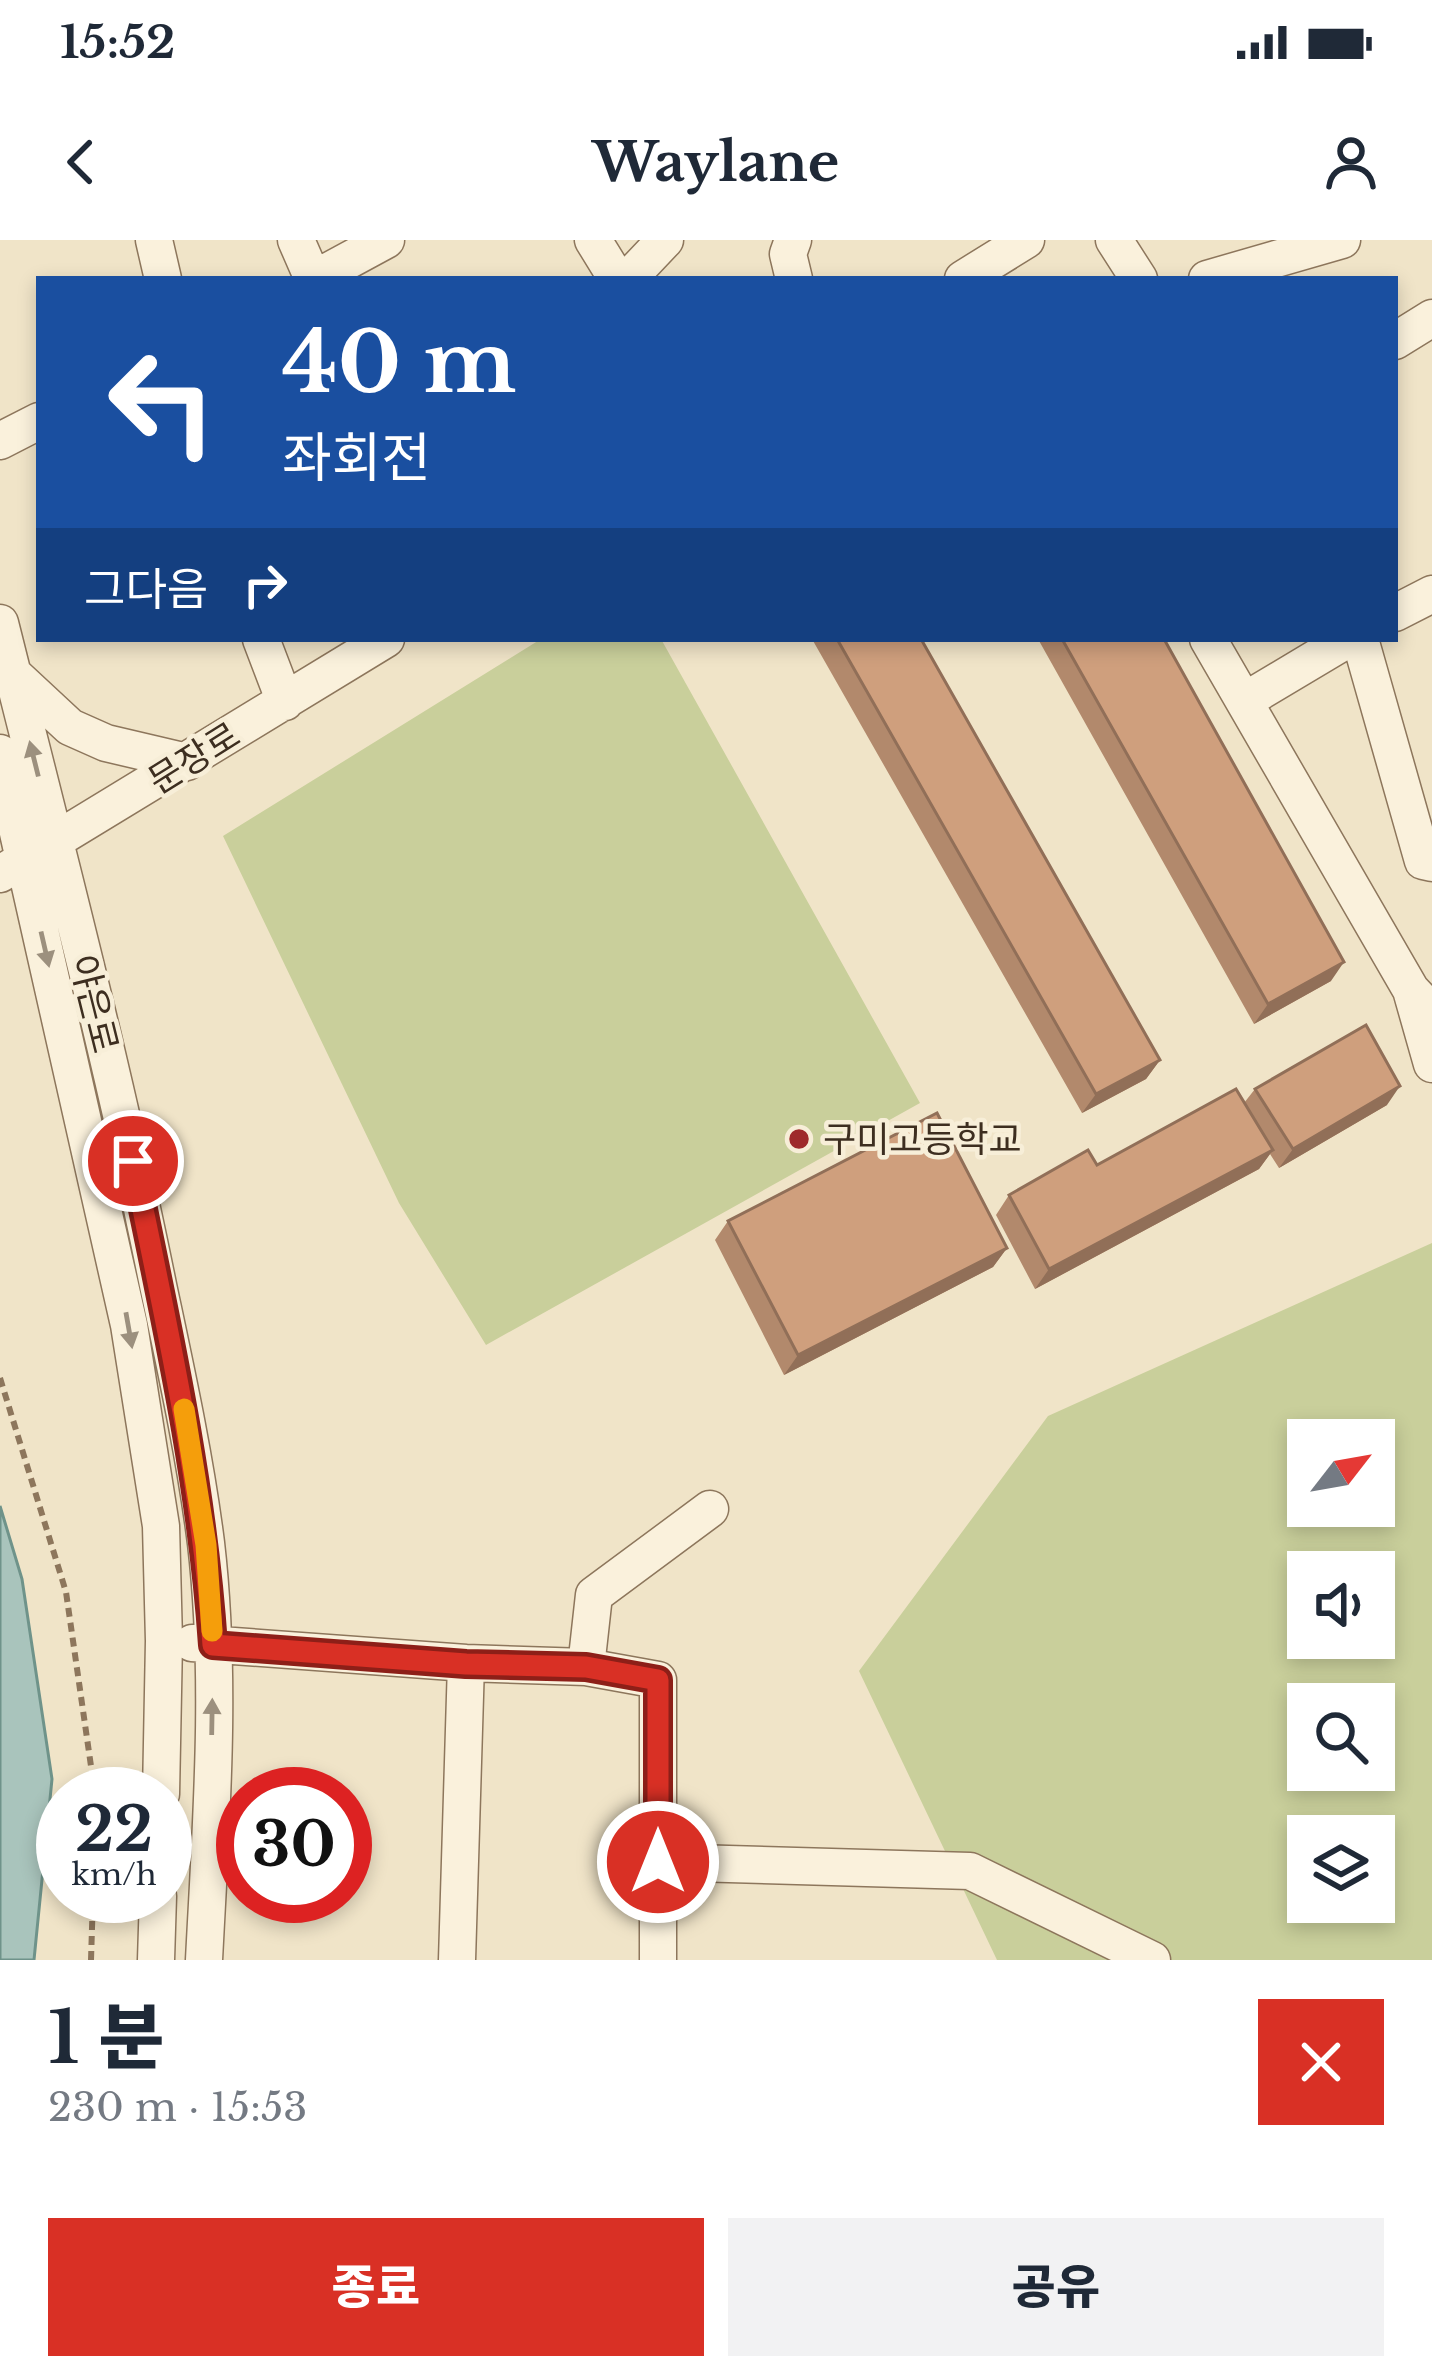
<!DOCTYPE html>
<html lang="ko">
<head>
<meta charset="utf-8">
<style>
  :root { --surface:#fff; --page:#f2f2f3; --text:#1f2937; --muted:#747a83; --accent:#d93025 }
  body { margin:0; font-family:"Libre Baskerville","Noto Sans KR",serif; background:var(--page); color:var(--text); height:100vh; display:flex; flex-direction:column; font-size:45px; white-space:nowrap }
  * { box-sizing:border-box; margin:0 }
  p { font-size:39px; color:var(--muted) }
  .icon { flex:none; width:66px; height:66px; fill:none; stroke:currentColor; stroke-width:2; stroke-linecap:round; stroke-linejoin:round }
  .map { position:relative; height:1720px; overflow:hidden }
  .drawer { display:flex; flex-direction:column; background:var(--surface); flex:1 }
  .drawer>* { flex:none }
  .hud { position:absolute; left:36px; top:36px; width:1362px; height:366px; border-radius:0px; box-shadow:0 6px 18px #0003; background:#1a4fa0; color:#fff; overflow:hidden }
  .needle { width:78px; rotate:59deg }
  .controls { position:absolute; left:1287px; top:1179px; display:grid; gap:24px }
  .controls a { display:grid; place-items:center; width:108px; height:108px; border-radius:0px; background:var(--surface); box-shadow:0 6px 18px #0003; font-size:60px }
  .speed { position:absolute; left:36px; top:1527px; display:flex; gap:24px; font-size:60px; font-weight:700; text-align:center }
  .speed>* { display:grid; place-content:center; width:156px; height:156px; border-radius:50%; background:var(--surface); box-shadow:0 6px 18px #0003; line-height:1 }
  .speed small { font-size:30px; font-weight:400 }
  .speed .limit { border:18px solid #d22; background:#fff; color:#111 }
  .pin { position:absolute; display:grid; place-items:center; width:102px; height:102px; color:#fff; margin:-51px; border:6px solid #fff; border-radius:50%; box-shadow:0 3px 12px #0007 }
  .me { position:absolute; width:132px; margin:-66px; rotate:0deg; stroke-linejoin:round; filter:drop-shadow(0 0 9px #0008) }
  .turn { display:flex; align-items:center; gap:42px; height:252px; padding:0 48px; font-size:54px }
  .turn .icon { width:156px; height:156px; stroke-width:2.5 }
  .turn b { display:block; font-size:84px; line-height:102px }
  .then { display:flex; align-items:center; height:114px; padding:0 48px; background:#0003; gap:24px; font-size:45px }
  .round { display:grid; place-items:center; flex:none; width:126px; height:126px; border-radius:0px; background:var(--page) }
  .overview { display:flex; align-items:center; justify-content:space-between; height:204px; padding:0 48px }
  h1 { font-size:72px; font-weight:800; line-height:90px }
  .primary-button { display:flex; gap:24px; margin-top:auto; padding:24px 48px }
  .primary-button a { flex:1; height:138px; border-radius:0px; background:var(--accent); color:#fff; font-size:48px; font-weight:800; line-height:138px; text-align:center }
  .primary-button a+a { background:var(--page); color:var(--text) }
  .status { display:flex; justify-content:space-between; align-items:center; height:84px; padding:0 60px; background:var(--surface); direction:ltr }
  .status svg { height:33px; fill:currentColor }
  header { display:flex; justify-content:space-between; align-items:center; height:156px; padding:0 48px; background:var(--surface); font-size:54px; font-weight:800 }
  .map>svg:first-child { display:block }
  .green { fill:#c9cf9b; fill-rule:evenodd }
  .water { fill:#a9c4bc; stroke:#6f938a; stroke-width:3 }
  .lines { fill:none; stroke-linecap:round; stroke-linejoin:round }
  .minor-casing { stroke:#8d765c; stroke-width:39 }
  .path { stroke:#8d765c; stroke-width:6; stroke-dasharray:9 6; stroke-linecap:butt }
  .minor { stroke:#faf1dc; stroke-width:36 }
  .wall { fill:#b2896c }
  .shaded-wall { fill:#916f58 }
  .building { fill:#cf9f7d; stroke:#916f58; stroke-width:3 }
  .oneway { fill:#9c907e }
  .route-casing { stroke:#8d1f18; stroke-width:30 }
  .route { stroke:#d93025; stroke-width:21 }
  .slow { stroke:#f59e0b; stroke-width:21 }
  .poi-dot { fill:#9e2a2b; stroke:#f7eed8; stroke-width:4.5 }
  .labels { text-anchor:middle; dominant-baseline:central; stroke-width:9; stroke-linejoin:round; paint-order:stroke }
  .street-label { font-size:36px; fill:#3d2e20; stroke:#f7eed8 }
  .poi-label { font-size:36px; fill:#3d2e20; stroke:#f7eed8; text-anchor:start }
</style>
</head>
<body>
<div class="status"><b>15:52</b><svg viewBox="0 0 49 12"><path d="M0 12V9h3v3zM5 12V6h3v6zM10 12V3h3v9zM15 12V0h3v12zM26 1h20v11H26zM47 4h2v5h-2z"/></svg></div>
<header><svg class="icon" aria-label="back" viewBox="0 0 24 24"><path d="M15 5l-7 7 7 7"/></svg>Waylane<svg class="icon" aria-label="person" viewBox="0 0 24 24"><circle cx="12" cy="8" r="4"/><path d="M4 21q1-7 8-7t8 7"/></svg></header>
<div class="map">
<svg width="1432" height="1720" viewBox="0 0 1432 1720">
  <rect width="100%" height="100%" fill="#f0e4c8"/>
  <path class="green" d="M541,399H661L920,863L486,1105L399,963L223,596Z
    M1432,1003V1720H997L859,1431L1048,1176ZM1308,1200H1374V1266H1308ZM1308,1332H1374V1398H1308ZM1308,1464H1374V1530H1308ZM1308,1596H1374V1662H1308Z"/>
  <path class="water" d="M0,1266L22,1339L52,1539L34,1720H0Z"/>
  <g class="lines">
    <defs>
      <path id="minor" d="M154,0L163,39
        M296,0L313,39
        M593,0L617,39
        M793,0L788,14L794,39
        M1114,0L1139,39
        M314,39L386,0
        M628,39L665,0
        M963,39L1026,0
        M1207,39L1342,0
        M1395,101L1432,78
        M0,201L39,181
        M1395,373L1432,354
        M0,383C55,603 113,823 158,1045C176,1130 195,1216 206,1303C222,1440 211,1583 204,1720
        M261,399L285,462
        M1208,399L1411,750L1432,772
        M1360,399L1423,621L1432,623
        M13,434L70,487L106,503L187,522
        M1246,460L1348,399
        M0,513L129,1085L161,1286L164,1401L161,1554
        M0,634L386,399
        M1411,750L1432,824
        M192,1403L466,1423L586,1427L658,1440V1720
        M586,1427L594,1355L710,1269
        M658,1622L970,1631L1152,1720
        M156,1720L158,1656
        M457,1720L466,1423"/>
    </defs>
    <use href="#minor" class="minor-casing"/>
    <path class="path" d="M0,1138L66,1352L95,1554
      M91,1720L93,1656"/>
    <use href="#minor" class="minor"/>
  </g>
  <path class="wall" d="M812,399H921L1160,820L1146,839L1082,873Z
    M1038,399H1164L1331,741L1254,784Z
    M1255,849L1387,865L1279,928L1270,914L1259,929L1035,1049L996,975L1009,955L1097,925L1244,863Z
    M728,981L1007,1008L993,1027L784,1135L715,1000Z"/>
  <path class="shaded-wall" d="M1344,722L1331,741L1254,784L1268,764Z
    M1160,820L1146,839L1082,873L1096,854Z
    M1400,846L1387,865L1279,928L1293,909Z
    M1273,910L1259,929L1035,1049L1049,1029Z
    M1007,1008L993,1027L784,1135L798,1115Z"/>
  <path class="building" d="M837,399H921L1160,820L1096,854Z
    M1062,399H1164L1344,722L1268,764Z
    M1366,785L1400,846L1293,909L1255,849Z
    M1236,849L1273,910L1049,1029L1009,955L1088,910L1097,925Z
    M937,873L1007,1008L798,1115L728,981Z"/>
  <defs><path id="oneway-solid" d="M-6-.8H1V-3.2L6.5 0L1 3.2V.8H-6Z" transform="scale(3)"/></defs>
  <g class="oneway">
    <use href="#oneway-solid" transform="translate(34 519) rotate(-104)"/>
    <use href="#oneway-solid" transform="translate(45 709) rotate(77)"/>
    <use href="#oneway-solid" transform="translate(129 1090) rotate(80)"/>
    <use href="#oneway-solid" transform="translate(212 1477) rotate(-89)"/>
  </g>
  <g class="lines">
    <defs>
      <path id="route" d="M133,921C166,1082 202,1241 213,1405L466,1424L586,1427L658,1440V1622"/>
    </defs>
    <use href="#route" class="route-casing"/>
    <use href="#route" class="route"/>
    <path class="slow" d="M184,1169L206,1305L212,1391"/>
  </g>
  <circle class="poi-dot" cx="799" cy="899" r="12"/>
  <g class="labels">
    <g class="street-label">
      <text transform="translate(194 518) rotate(-32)">문장로</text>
      <text transform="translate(94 764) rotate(76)">야은로</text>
    </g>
    <g class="poi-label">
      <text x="823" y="899">구미고등학교</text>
    </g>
  </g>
</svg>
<div class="controls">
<a><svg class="needle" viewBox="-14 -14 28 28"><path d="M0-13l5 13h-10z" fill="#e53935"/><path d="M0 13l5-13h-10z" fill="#747a83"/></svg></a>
<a><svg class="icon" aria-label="sound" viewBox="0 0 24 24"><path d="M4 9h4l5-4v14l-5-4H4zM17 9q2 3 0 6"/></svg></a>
<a><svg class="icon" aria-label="search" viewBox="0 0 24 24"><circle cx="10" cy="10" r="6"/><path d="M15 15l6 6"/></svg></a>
<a><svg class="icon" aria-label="layers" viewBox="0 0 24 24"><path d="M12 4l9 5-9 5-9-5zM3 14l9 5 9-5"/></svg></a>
</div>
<div class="speed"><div>22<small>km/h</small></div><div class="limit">30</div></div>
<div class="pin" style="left:133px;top:921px;background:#d93025"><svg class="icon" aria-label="arrive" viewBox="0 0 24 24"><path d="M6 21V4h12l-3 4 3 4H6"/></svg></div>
<svg class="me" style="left:658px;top:1622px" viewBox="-20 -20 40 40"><circle r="17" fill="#d93025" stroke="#fff" stroke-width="3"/><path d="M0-11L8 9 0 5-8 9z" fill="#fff"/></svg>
<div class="hud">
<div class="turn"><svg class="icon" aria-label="left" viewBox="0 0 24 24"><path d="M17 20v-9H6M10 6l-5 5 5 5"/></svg><div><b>40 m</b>좌회전</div></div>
<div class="then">그다음<svg class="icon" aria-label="right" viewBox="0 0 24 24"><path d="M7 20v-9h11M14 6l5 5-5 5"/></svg></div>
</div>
</div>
<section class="drawer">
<div class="overview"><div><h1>1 분</h1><p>230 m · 15:53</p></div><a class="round" style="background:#d93025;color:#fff"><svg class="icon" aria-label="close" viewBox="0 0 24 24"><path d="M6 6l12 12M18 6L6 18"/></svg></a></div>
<div class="primary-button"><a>종료</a><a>공유</a></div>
</section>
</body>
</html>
